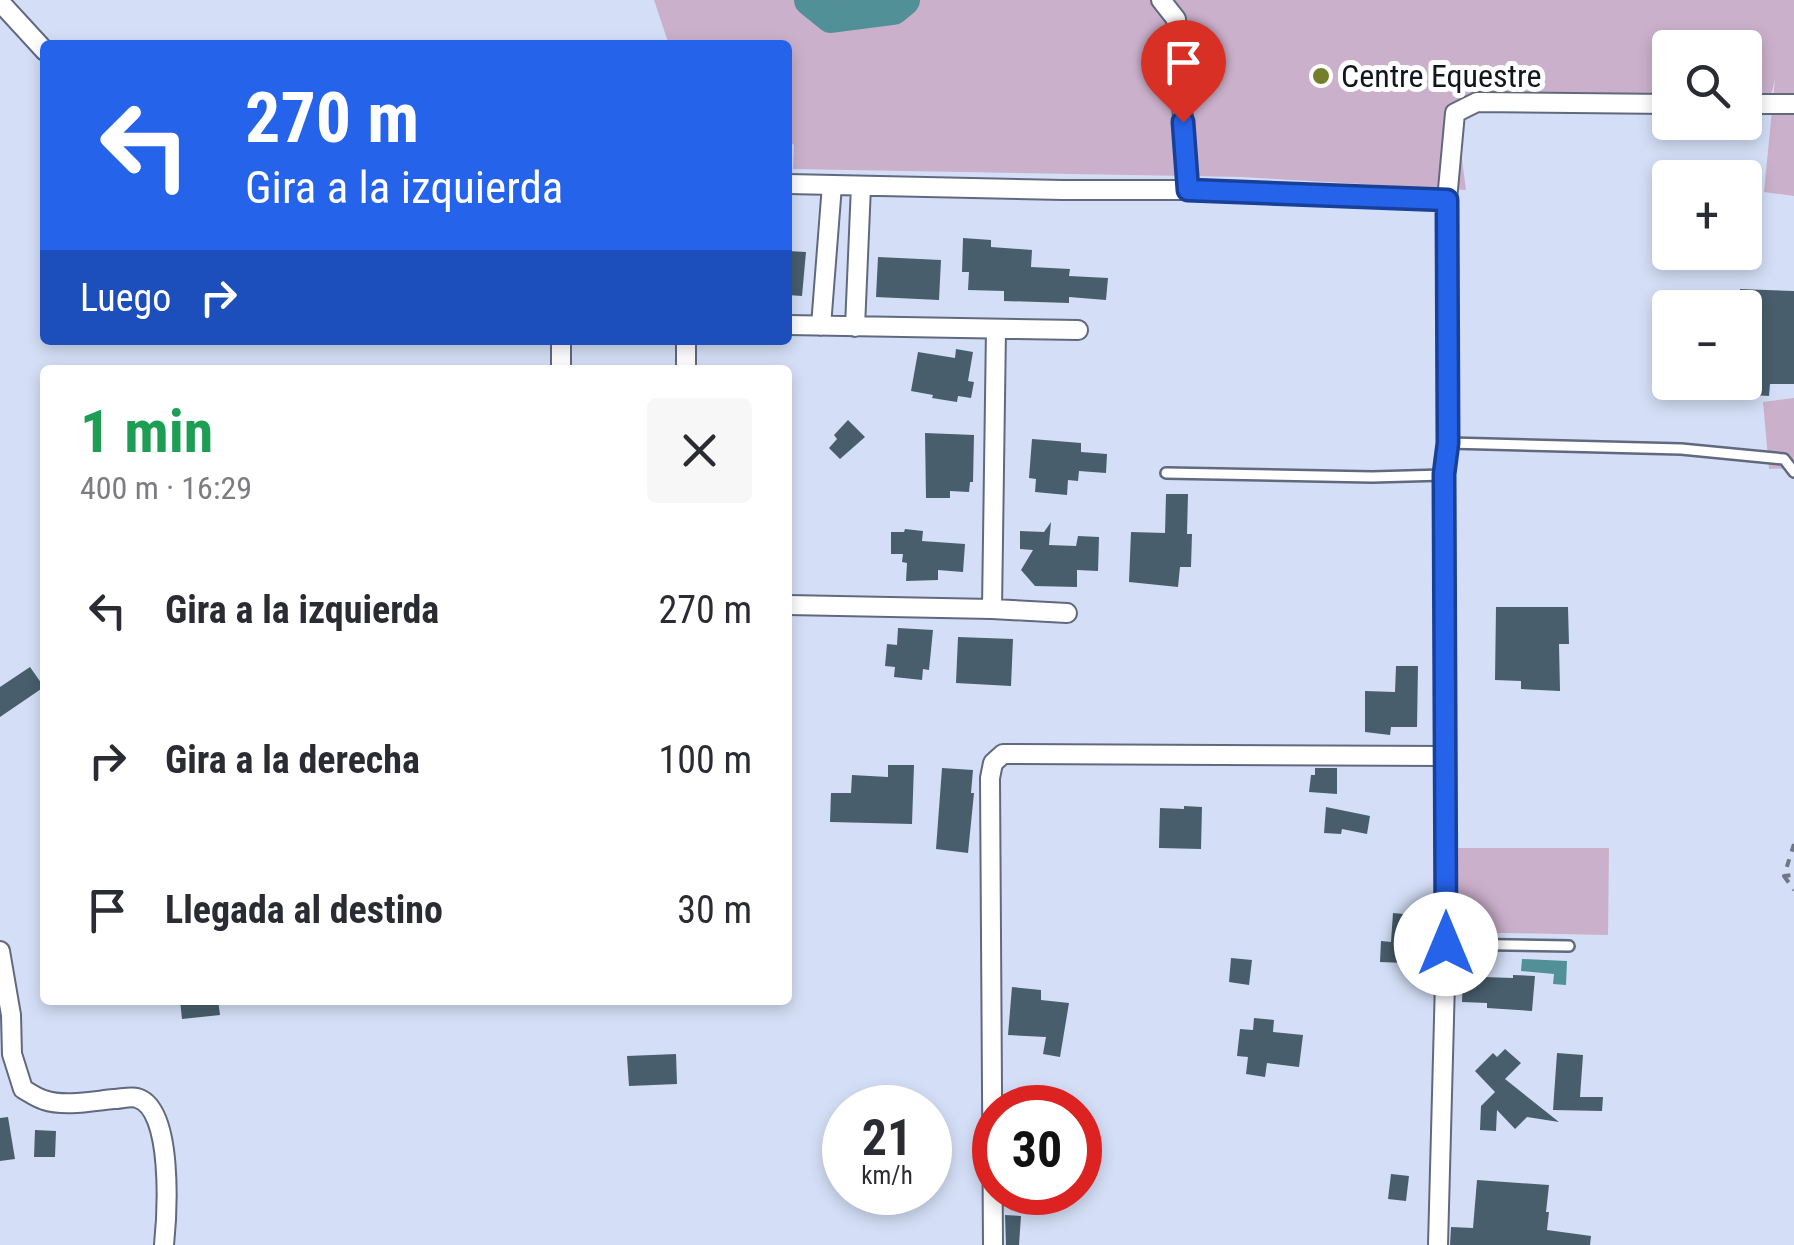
<!DOCTYPE html>
<html lang="es">
<head>
<meta charset="utf-8">
<style>
  :root { --surface:#fff; --page:#f7f7f7; --text:#2b2b33; --muted:#7c7c81 }
  body { margin:0; font-family:"Roboto Condensed",sans-serif; background:var(--page); color:var(--text); height:100vh; display:flex; flex-direction:column; font-size:38px; white-space:nowrap }
  * { box-sizing:border-box; margin:0 }
  p { font-size:32px; color:var(--muted) }
  .icon { flex:none; width:55px; height:55px; fill:none; stroke:currentColor; stroke-width:2; stroke-linecap:round; stroke-linejoin:round }
  .map { position:relative; flex:1; overflow:hidden }
  .drawer { position:absolute; left:40px; top:365px; width:752px; height:640px; display:flex; flex-direction:column; background:var(--surface); border-radius:10px; box-shadow:0 5px 15px #0003 }
  .drawer>* { flex:none }
  .hud { position:absolute; left:40px; top:40px; width:752px; height:305px; border-radius:10px; box-shadow:0 5px 15px #0003; background:#2563eb; color:#fff; overflow:hidden }
  .controls { position:absolute; left:1652px; top:30px; display:grid; gap:20px }
  .controls a { display:grid; place-items:center; width:110px; height:110px; border-radius:10px; background:var(--surface); box-shadow:0 5px 15px #0003; font-size:50px }
  .speed { position:absolute; left:822px; top:1085px; display:flex; gap:20px; font-size:50px; font-weight:700; text-align:center }
  .speed>* { display:grid; place-content:center; width:130px; height:130px; border-radius:50%; background:var(--surface); box-shadow:0 5px 15px #0003; line-height:1 }
  .speed small { font-size:25px; font-weight:400 }
  .speed .limit { border:15px solid #d22; background:#fff; color:#111 }
  .pin { position:absolute; display:grid; place-items:center; width:85px; height:85px; color:#fff; margin:-102px -42px; border-radius:50% 50% 50% 0; rotate:-45deg; box-shadow:0 0 10px #0007 }
  .pin .icon { rotate:45deg }
  .me { position:absolute; width:110px; margin:-55px; rotate:0deg; stroke-linejoin:round; filter:drop-shadow(0 0 8px #0008) }
  .turn { display:flex; align-items:center; gap:35px; height:210px; padding:0 40px; font-size:45px }
  .turn .icon { width:130px; height:130px; stroke-width:2.5 }
  .turn b { display:block; font-size:70px; line-height:85px }
  .then { display:flex; align-items:center; height:95px; padding:0 40px; background:#0003; gap:20px; font-size:38px }
  .round { display:grid; place-items:center; flex:none; width:105px; height:105px; border-radius:10px; background:var(--page) }
  .headline { display:flex; align-items:center; justify-content:space-between; height:170px; padding:0 40px }
  h1 { font-size:60px; font-weight:700; line-height:75px; color:#1e9e55 }
  ul { padding:0; list-style:none }
  li { display:flex; align-items:center; gap:30px; height:150px; padding:0 40px }
  li div { flex:1 }
  li b { display:block; font-size:38px }
  li em { font-style:normal }
  .map>svg:first-child { display:block }
  .green { fill:#cbb0cb }
  .water { fill:#519097 }
  .lines { fill:none; stroke-linecap:round; stroke-linejoin:round }
  .river { stroke:#519097; stroke-width:32 }
  .building { fill:#485e6c }
  .service-casing { stroke:#60697e; stroke-width:14 }
  .minor-casing { stroke:#60697e; stroke-width:22 }
  .path { stroke:#707888; stroke-width:4; stroke-dasharray:8 8; stroke-linecap:butt }
  .service { stroke:#fff; stroke-width:9 }
  .minor { stroke:#fff; stroke-width:18 }
  .route-casing { stroke:#184099; stroke-width:25 }
  .route { stroke:#2563eb; stroke-width:18 }
  .poi-dot { fill:#747e2b; stroke:#fff; stroke-width:4 }
  .labels { text-anchor:middle; dominant-baseline:central; stroke-width:10; stroke-linejoin:round; paint-order:stroke }
  .poi-label { font-size:32px; fill:#12161e; stroke:#fff; text-anchor:start }
</style>
</head>
<body>
<div class="map">
<svg width="1794" height="1245" viewBox="0 0 1794 1245">
  <rect width="100%" height="100%" fill="#d4dff7"/>
  <path class="green" d="M654,0H1794V196L1764,192L1775,79L1769,104L1745,105V48H1670V107L1456,113L1466,190L1242,177L793,169L794,145L788,141V45H669Z
    M1794,398V468L1769,469L1763,402Z
    M1456,848H1609L1608,935L1454,932Z"/>
  <path class="water" d="M1522,959L1567,961L1566,985L1553,984L1554,974L1521,971Z"/>
  <g class="lines">
    <path class="river" d="M810,0L831,17L893,9L904,0"/>
  </g>
  <path class="building" d="M963,238L991,240V247L1032,250L1031,267L1070,269L1069,276L1108,278L1106,300L1069,297V303L1004,301V291L968,290L969,272H962Z
    M788,251L806,252L802,296L788,295Z
    M878,257L941,260L939,300L876,297Z
    M1740,289L1794,291V384H1770L1769,396L1754,395L1755,381L1745,380L1747,332L1745,308H1739Z
    M956,349L973,352L968,381L974,382L971,398L958,396L957,402L932,398L933,395L911,391L918,352L955,358Z
    M848,420L865,437L840,459L829,448L837,439L834,435Z
    M925,433L974,435L973,482H970L969,492L950,491V498H926Z
    M1032,439L1081,443V452L1107,454L1106,473L1079,471L1078,481L1068,480L1067,495L1035,492L1036,479L1029,478Z
    M1166,494H1188L1187,534H1192L1191,567H1180L1178,587L1129,582L1131,532L1165,533Z
    M1051,522L1049,545L1076,546L1078,536L1099,537L1098,571L1077,570V587L1035,586L1021,570L1033,550L1020,549V531L1044,532Z
    M905,529L923,531L922,541L965,544L963,572L938,570V580L906,581L907,563L902,562L903,554H891V532H904Z
    M1496,607H1568L1569,644H1559L1560,691L1521,689V681L1495,680Z
    M898,628L933,630L929,670L923,669L922,680L894,677L895,667L885,666L887,644L897,645Z
    M958,637L1013,639L1011,686L956,683Z
    M1396,666H1418L1417,727H1391L1390,735L1365,732V691L1395,692Z
    M30,667L44,687L0,717V687Z
    M888,765H914L912,824L830,822L831,793H851L852,775L888,777Z
    M942,768L973,770L971,793H974L968,853L936,849Z
    M1315,768H1337V794L1309,792L1311,775H1315Z
    M1184,806L1202,807L1201,849L1159,848L1160,808L1184,809Z
    M1326,807L1370,816L1367,834L1342,829L1341,834L1324,833Z
    M1393,913L1425,916L1420,954L1406,952L1405,963L1380,962L1381,941L1391,942Z
    M1231,958L1252,960L1249,985L1229,982Z
    M1467,968L1483,969V977L1513,978V975L1535,976L1532,1011L1487,1008V1003L1462,1002L1463,976L1467,977Z
    M1012,987L1041,990V1000L1069,1003L1060,1057L1043,1054L1046,1037L1008,1035Z
    M180,1000H218L220,1015L182,1019Z
    M1254,1018L1274,1020L1273,1032L1303,1035L1299,1067L1267,1063L1265,1077L1246,1074L1248,1057L1237,1056L1240,1029L1253,1030Z
    M1505,1049L1521,1063L1505,1079L1559,1122L1527,1117L1515,1129L1497,1110L1496,1131L1480,1130L1481,1106L1495,1092L1475,1071L1493,1053L1497,1057Z
    M1557,1053L1583,1055L1580,1097H1603L1602,1111L1553,1110Z
    M676,1054L677,1084L629,1086L627,1056Z
    M8,1117L15,1159L0,1161V1118Z
    M35,1130L56,1131L55,1157H34Z
    M1391,1174L1409,1176L1406,1201L1388,1199Z
    M1477,1180L1549,1185L1546,1212H1549L1547,1230L1591,1236L1590,1245H1450L1451,1227L1473,1228Z
    M1005,1215L1021,1216L1019,1245H1006Z"/>
  <g class="lines">
    <defs>
      <path id="service" d="M1449,443L1681,449L1784,459L1794,472
        M1166,473L1372,477L1443,475
        M1446,944L1569,946"/>
      <path id="minor" d="M1161,0L1176,19L1188,190
        M0,2L45,51
        M1745,104H1794
        M788,184L1063,190H1188L1447,200
        M788,325L1078,330
        M821,326L832,185
        M855,327L861,186
        M561,370V340
        M686,370V340
        M788,605L992,609L1067,613
        M992,609L996,329
        M0,951L11,1015L12,1054L23,1089C30,1093 37,1098 44,1100C65,1107 93,1101 114,1099C120,1099 131,1096 137,1098C174,1108 167,1216 164,1245
        M993,1245L990,778L993,763L1003,754L1445,756
        M1438,1245L1446,944L1444,475L1448,443L1447,200L1455,113L1477,102L1670,104"/>
    </defs>
    <use href="#service" class="service-casing"/>
    <use href="#minor" class="minor-casing"/>
    <path class="path" d="M1794,844L1784,876L1794,875
      M1784,876L1794,890"/>
    <use href="#service" class="service"/>
    <use href="#minor" class="minor"/>
  </g>
  <g class="lines">
    <defs>
      <path id="route" d="M1183,122L1188,190L1447,200L1448,443L1444,474L1446,944"/>
    </defs>
    <use href="#route" class="route-casing"/>
    <use href="#route" class="route"/>
  </g>
  <circle class="poi-dot" cx="1321" cy="76" r="10"/>
  <g class="labels">
    <g class="poi-label">
      <text x="1341" y="76">Centre Equestre</text>
    </g>
  </g>
</svg>
<div class="controls">
<a><svg class="icon" aria-label="search" viewBox="0 0 24 24"><circle cx="10" cy="10" r="6"/><path d="M15 15l6 6"/></svg></a>
<a>+</a>
<a>−</a>
</div>
<div class="speed"><div>21<small>km/h</small></div><div class="limit">30</div></div>
<div class="pin" style="left:1183px;top:122px;background:#d93025"><svg class="icon" aria-label="arrive" viewBox="0 0 24 24"><path d="M6 21V4h12l-3 4 3 4H6"/></svg></div>
<svg class="me" style="left:1446px;top:944px" viewBox="-20 -20 40 40"><circle r="19" fill="#fff"/><path d="M0-13L10 11 0 6-10 11z" fill="#2563eb"/></svg>
<div class="hud">
<div class="turn"><svg class="icon" aria-label="left" viewBox="0 0 24 24"><path d="M17 20v-9H6M10 6l-5 5 5 5"/></svg><div><b>270 m</b>Gira a la izquierda</div></div>
<div class="then">Luego<svg class="icon" aria-label="right" viewBox="0 0 24 24"><path d="M7 20v-9h11M14 6l5 5-5 5"/></svg></div>
</div>
<section class="drawer">
<div class="headline"><div><h1>1 min</h1><p>400 m · 16:29</p></div><a class="round"><svg class="icon" aria-label="close" viewBox="0 0 24 24"><path d="M6 6l12 12M18 6L6 18"/></svg></a></div>
<ul>
<li><svg class="icon" aria-label="left" viewBox="0 0 24 24"><path d="M17 20v-9H6M10 6l-5 5 5 5"/></svg><div><b>Gira a la izquierda</b></div><em>270 m</em></li>
<li><svg class="icon" aria-label="right" viewBox="0 0 24 24"><path d="M7 20v-9h11M14 6l5 5-5 5"/></svg><div><b>Gira a la derecha</b></div><em>100 m</em></li>
<li><svg class="icon" aria-label="arrive" viewBox="0 0 24 24"><path d="M6 21V4h12l-3 4 3 4H6"/></svg><div><b>Llegada al destino</b></div><em>30 m</em></li>
</ul>
</section>
</div>
</body>
</html>
